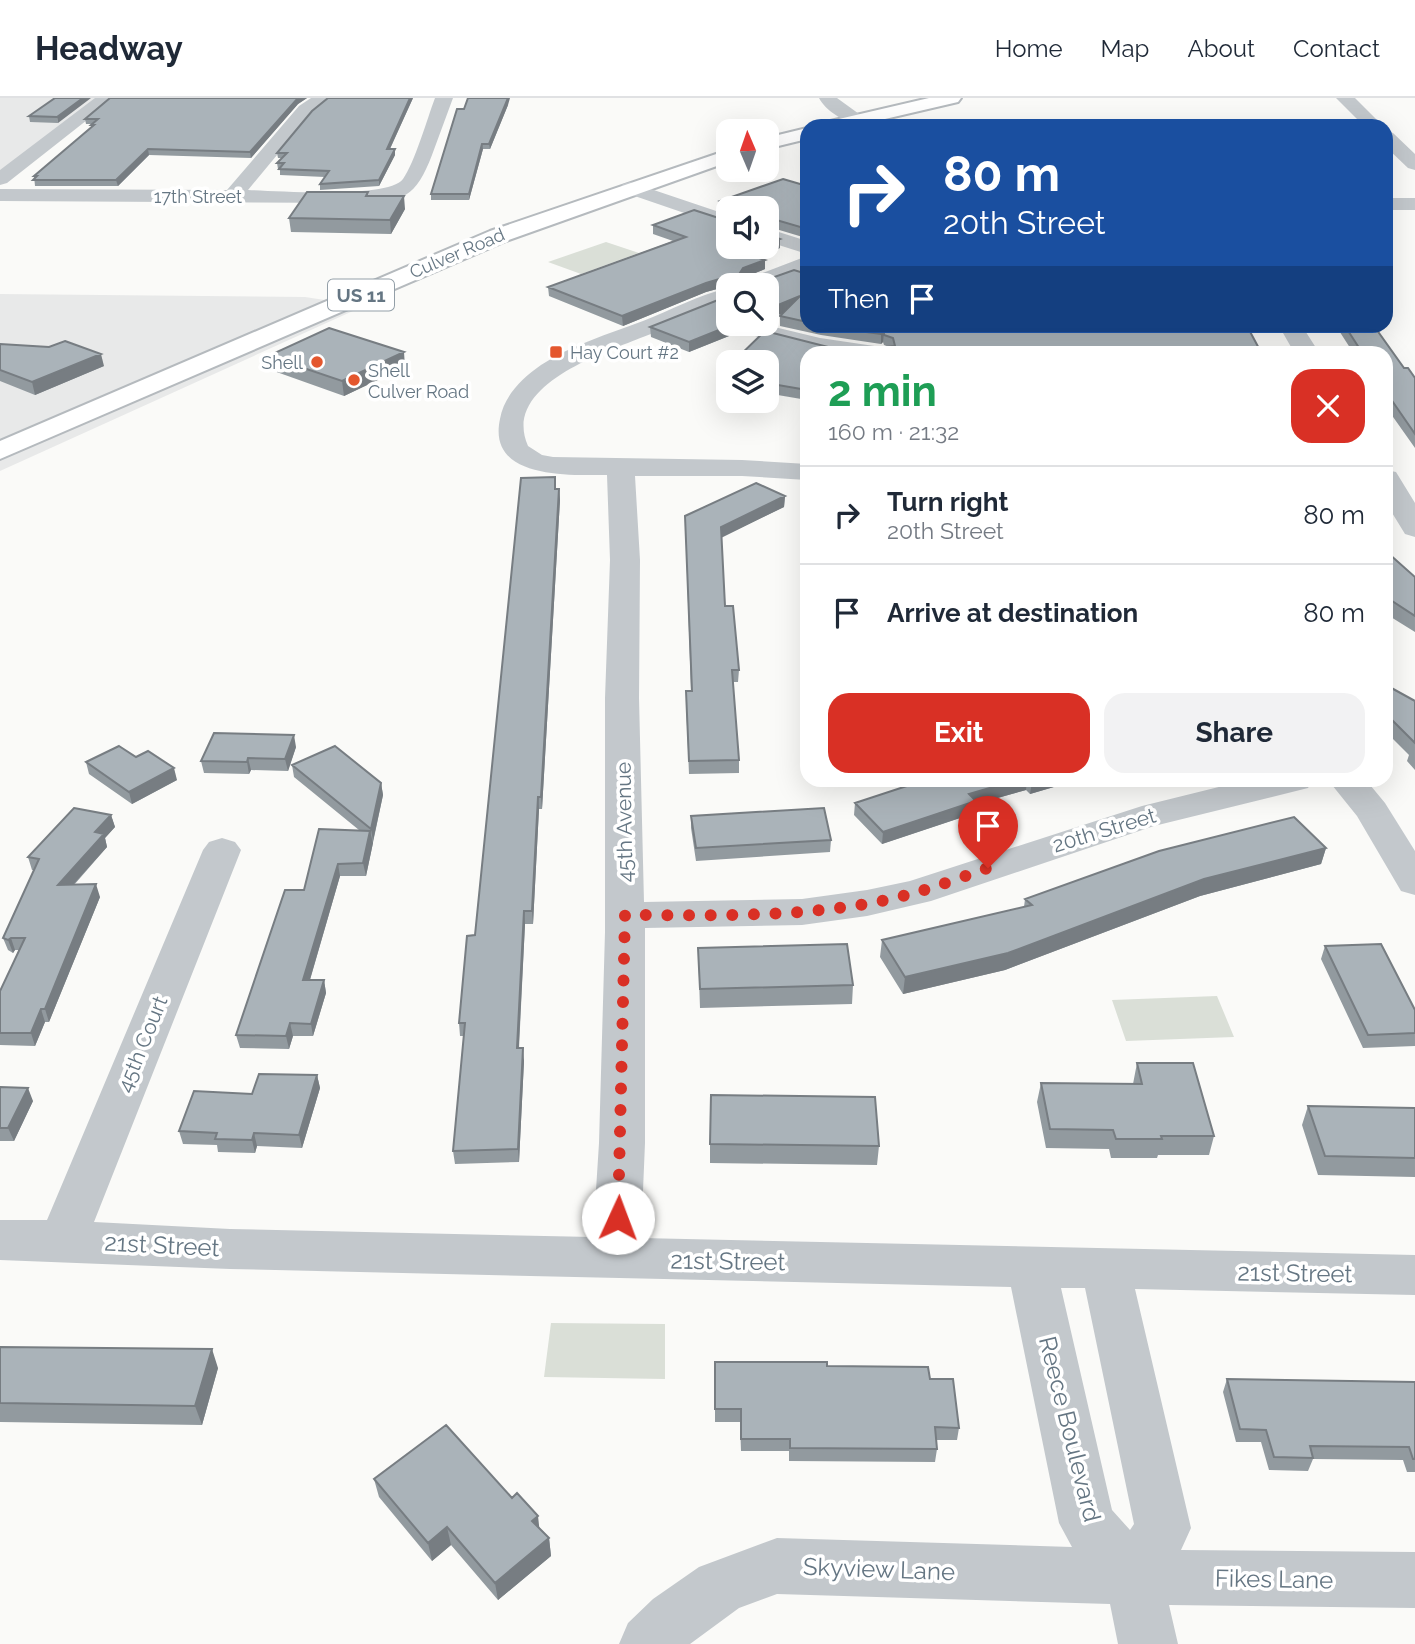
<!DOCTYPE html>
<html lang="en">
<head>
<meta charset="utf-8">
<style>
  :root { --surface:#fff; --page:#f2f2f3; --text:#1f2937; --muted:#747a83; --line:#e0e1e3; --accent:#d93025 }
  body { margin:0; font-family:Raleway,sans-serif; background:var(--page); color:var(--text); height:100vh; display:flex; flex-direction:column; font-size:26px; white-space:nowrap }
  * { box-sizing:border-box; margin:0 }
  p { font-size:23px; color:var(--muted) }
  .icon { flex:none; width:38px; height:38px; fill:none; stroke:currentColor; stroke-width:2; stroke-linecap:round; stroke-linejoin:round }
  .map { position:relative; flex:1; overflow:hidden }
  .sheet { position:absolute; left:800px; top:248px; width:593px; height:441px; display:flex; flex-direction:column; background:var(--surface); border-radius:21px; box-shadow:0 7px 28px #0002 }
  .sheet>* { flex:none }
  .guide { position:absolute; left:800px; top:21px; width:593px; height:214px; border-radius:21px; box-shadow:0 7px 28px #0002; background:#1a4fa0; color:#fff; overflow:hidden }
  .needle { width:46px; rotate:358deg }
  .tools { position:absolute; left:716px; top:21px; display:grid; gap:14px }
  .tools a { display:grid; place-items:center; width:63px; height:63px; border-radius:14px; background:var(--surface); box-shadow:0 7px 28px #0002; font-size:35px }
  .pin { position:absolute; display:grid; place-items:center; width:60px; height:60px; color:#fff; margin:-72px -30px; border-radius:50% 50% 50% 0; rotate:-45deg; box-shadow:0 0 7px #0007 }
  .pin .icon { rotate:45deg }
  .me { position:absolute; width:77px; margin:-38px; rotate:2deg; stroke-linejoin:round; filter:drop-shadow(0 0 5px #0008) }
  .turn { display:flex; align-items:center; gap:24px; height:147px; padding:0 28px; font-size:32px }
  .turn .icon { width:91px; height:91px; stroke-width:2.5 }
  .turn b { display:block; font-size:49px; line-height:60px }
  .then { display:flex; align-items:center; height:66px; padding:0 28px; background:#0003; gap:14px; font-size:26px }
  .round { display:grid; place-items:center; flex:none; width:74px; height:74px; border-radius:21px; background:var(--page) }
  .overview { display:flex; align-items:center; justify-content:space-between; height:119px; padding:0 28px }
  h1 { font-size:42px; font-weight:700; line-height:52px; color:#1e9e55 }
  .cta { display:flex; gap:14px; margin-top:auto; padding:14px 28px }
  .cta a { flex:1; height:80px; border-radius:21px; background:var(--accent); color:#fff; font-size:28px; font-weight:700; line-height:80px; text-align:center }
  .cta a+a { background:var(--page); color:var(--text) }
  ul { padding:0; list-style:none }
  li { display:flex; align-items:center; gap:21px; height:98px; padding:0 28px; border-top:2px solid var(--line) }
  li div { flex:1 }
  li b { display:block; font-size:26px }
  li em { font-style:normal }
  header { display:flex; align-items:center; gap:42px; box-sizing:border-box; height:98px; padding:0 35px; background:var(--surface); border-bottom:2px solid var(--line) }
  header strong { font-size:33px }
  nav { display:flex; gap:38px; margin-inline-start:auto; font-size:24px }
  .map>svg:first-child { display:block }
  .built { fill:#e8e9e9 }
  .green { fill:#dadfd7 }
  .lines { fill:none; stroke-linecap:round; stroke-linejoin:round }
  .major-casing { stroke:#b5babe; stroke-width:4 }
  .minor { fill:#c3c8cc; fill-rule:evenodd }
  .major { fill:#fff; fill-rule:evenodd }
  .wall { fill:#929a9f }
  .shaded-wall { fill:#777d82 }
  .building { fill:#aab3b9; stroke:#777d82; stroke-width:2 }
  .route { stroke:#d93025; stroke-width:12; stroke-dasharray:0 21.6 }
  .poi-dot { fill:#e4572e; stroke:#fff; stroke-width:2.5 }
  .labels { text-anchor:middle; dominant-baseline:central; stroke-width:7; stroke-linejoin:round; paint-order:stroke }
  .far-street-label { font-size:18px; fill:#657683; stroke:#fff }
  .far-poi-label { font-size:18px; fill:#657683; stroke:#fff; text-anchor:start }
  .shield { fill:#fff; stroke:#939fa8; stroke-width:2 }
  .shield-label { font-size:19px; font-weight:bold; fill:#657683 }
  .street-label { font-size:21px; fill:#657683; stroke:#fff }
  .near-street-label { font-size:24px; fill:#657683; stroke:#fff }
</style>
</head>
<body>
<header>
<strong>Headway</strong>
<nav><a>Home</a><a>Map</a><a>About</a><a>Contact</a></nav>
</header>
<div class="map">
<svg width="1415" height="1546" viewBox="0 0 1415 1546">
  <rect width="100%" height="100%" fill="#fafaf8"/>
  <path class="built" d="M0,0H99L0,78Z
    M0,196L305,199L364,208L0,373Z"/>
  <path class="green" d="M606,144L639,155L581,176L548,164Z
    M1217,898L1234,939L1126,943L1112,902Z
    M551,1225L665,1226V1281L544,1279Z"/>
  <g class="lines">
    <defs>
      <path id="major" d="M929,0H961L958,4L855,28H823L826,24Z
        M807,30V41L766,51V40Z
        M728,52V64L506,143L0,361V343L490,133Z"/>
    </defs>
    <use href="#major" class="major-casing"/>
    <path class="minor" d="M95,0H115L7,85L0,87V72Z
      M311,0H331L311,16L248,92C277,93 388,101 403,81C415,64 427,21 435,0H453C446,19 439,38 432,57C416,99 403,105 358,105L0,103V91L227,92L299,8Z
      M819,0H837L866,21L857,26C843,23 826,13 819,0Z
      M1336,0H1355L1383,28H1364Z
      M1386,33L1393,35L1415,56V72L1408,70L1386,49Z
      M630,84L728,117V130L623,94L620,90L623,86Z
      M1386,100H1415V112H1386Z
      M766,130L807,143V156L766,143Z
      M807,158V173L766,189L741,187L744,182Z
      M728,190V205C700,217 672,228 643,239C604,255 501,287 528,348L542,357L553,359L742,362L807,366V382L742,378H635L640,462L639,600L644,804L802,801L867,792L910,783L1142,708L1247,682H1313L1308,690L1154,728L931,803L867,818L802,827L645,830V1045L641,1140L1415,1157V1197L1135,1191L1191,1430L1181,1452L1415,1454V1510L1169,1507L1178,1546H1118L1110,1506L777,1496L739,1510L690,1546H619L628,1525L653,1501L699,1469L777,1440L1072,1449L1059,1425L1011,1189L230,1171L0,1162V1122H47L203,752L209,744L222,740L235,744L241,752L94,1124L230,1131L593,1139L599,1045L605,834V600L610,462L607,377C568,377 487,381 500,321C504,298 522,280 541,267C571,247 609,236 643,223C671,212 699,197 728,190ZM1061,1190H1085L1134,1426L1130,1432L1112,1412Z
      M728,220V226H762L820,240L881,249L890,251L893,256H828L726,231L722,226Z
      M1279,228H1302L1320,256H1295Z
      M1386,372L1396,374L1415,405V439L1405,436L1386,405Z
      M1328,682H1366L1385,705L1415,753V797L1401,793L1357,718Z"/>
    <use href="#major" class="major"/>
  </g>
  <path class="wall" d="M55,0L58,25L30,24L29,18Z
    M110,0H307L298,6L251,60L149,57L118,88H35L34,78L91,30V27L92,26H86L85,21Z
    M413,0L390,51H395V57L379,88L320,92V86L325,79L280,77V71H278L277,65L282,60H278L277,55Z
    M508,7L490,51H483L469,102H431V96L464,11Z
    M807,88L806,140L766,128V110H728V115L720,112V103Z
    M368,94V98L405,111L391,136L291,134L289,120Z
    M653,127L780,150L756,159L765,171L745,179L766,182L807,176V228H1247L1262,256H886V249H889L884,247L883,244L881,246L821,237L780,228V218L783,215L766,222V187H728V188L706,194L623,228L549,198L548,189L673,143L653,136Z
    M728,198V218H726L724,222L734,236L689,254L651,239L650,229Z
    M1336,228H1374L1404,270L1415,280V350L1386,309V256H1354Z
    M0,246L104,268L35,297L0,283Z
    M828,249H870V256H807V302L766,295V264Z
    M268,258L405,269L344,298L271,272Z
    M728,269V288L721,287V277Z
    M556,391H559L560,402L542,711H539L533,826H525L519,950L524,963L519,1064L455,1066L453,1053L464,938H460L459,925Z
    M785,398L784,409L721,439L725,508L739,572L738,584H733L739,662V675L689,676L686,605L691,593L685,418Z
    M1386,455L1415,479V534L1386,516Z
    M1386,587L1415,603V672L1407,663L1409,657L1386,634Z
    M296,649L288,673L251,672L249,676L204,675L201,663Z
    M136,659L177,682L132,706L89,676L86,664Z
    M292,667L381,685L383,697L366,778H340L310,882H324L326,895L313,938H293L289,951L240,950L236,937L304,792L359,732L294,679Z
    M925,682H1065L1064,686L1030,696L1026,692L976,706L975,715L882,746L854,717L855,705Z
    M111,717L115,729L105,740L107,749L74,787L100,799L49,924H45L35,948L0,947V893L19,852H15L13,855L8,852L3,840L34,772H32L28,759Z
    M691,718L831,742L830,754L696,763L691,730Z
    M1326,750L1321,766L1200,798L1005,872L903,896L880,859L882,842L1024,809L1025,801Z
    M1325,848L1415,912V948L1363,950L1321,861Z
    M698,850L853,887L852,906L700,910Z
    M1137,965L1214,1038L1209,1057H1158L1157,1060H1111L1109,1051L1046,1050L1037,1004L1041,985L1133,986Z
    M317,977L320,990L302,1050L257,1048L255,1055L218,1054L217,1047L183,1046L179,1033L252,996Z
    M0,989L33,1003L14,1043H0Z
    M1308,1008L1415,1010V1079L1318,1077L1302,1027Z
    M710,1046L879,1048L877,1067L710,1065Z
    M0,1249L218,1270L202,1327L0,1324Z
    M715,1264L827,1268L930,1281L959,1330L957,1342H936L937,1351L935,1364L789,1363V1353H741L740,1324H715Z
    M1227,1281L1415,1284V1374H1407L1403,1362L1313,1361L1308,1373L1269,1372L1261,1344H1236L1223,1294Z
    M374,1381L512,1400L549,1440L551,1458L498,1502L451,1447L432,1463L379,1399Z"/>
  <path class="shaded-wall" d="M83,0H91L58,25L57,19Z
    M298,0H307L298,6L251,60L250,54Z
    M410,0H413L387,57V51Z
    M508,0H510L508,7L490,51L489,46Z
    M482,46L483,51L469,102V96Z
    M148,51L149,57L118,88L116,82Z
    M395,51V57L379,88V82Z
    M404,98L405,111L391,136L390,122Z
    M780,141V150L743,164L744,155L759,149H766V146Z
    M765,162V171L743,180L738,178L743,170Z
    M730,178V187H728V188L706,194L623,228L622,218L706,185Z
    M800,198V208L766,222V212Z
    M726,208V218L720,228V218Z
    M734,226V236L689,254V244Z
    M884,234L883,244L881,246V236Z
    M404,254L405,269L344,298L342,283Z
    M101,256L104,268L35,297L32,284Z
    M559,391L560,402L542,711L541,699Z
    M785,398L784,409L721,440V429Z
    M294,637L296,649L288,673L285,661Z
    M248,660L251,672L249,676L247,664Z
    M174,670L177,682L132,706L129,694Z
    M1017,682H1027L1026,692L976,706L975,715L882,746L883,734L969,696Z
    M1036,682H1065L1064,686L1030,696L1032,684Z
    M381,685L383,697L373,743L371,731Z
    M538,699L539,711L533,826L532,813Z
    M111,717L115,729L105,740L107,749L62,799L58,787L95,734Z
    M370,733L373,745L366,778L363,765Z
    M1326,750L1321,766L1200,798L1005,872L903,896L905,879L1204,781Z
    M338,766L340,778L306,895L303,882Z
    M96,786L100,799L49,924L45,911Z
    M524,813L525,826L518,963L517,950Z
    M11,840L15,852L13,855L8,842Z
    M324,882L326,895L313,938L311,926Z
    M41,911L45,924L35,948L31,935Z
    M290,925L293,938L289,951L286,938Z
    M523,950L524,963L519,1064L518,1051Z
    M317,977L320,990L302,1050L299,1037Z
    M28,990L33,1003L14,1043L8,1030Z
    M254,1035L257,1048L255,1055L252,1042Z
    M212,1251L218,1270L202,1327L195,1308Z
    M538,1418L540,1436L532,1423Z
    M447,1429L451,1447L432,1463L428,1445Z
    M549,1440L551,1458L498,1502L495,1485Z"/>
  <path class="building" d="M55,0H83L57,19L29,18Z
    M110,0H298L250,54L148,51L116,82H33L37,78H34L94,27H91L98,21H85Z
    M328,0H410L387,51H395L379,82L320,86L329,73L279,71L284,65H277L287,55H277L312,13Z
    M468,0H508L489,46H482L469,96H431L457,11H464Z
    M783,81L807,88V131L766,119V110H730V107L720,103Z
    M307,94H368L366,98H404L390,122L289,120Z
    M694,112L728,123V149H759L744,155L765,162L743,170L738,178L766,182L794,172L807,176V224L780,218L800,198L766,212V187H729L730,178L706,185L622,218L548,189L686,139L653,127Z
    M766,136L780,141L766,146Z
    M728,198V208H726L720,218L725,224H728V226H734L689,244L650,229Z
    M820,228H1247L1262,256H888L886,249L895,248L893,240L884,237V234L881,236Z
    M1345,228H1374L1404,270H1408L1415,280V336L1386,294V256H1363Z
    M329,230L404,254L342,283L268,258Z
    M765,233L828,249H870L864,256H807V292L766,285V264H733Z
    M65,243L101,256L32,284L0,272V246L49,249Z
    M728,269V278L721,277Z
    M555,379V391H559L541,699H538L532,813H524L517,950H523L518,1051L453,1053L465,925H459L467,838L475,837L521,380Z
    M756,385L785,398L721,429L725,508H733L739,572H732L739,662L689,663L686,593H692L685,418Z
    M1386,455H1388L1415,479V518L1386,499Z
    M1386,587L1415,603V645L1386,616Z
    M214,635L294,637L285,661L248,660L247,664L201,663Z
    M119,648L136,659L148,653L174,670L129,694L86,664Z
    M335,648L381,685L371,731L292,667Z
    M925,682H1017L969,696L976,703L883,734L855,705Z
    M74,710L111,717L95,734L104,736L58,787L96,786L45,911H41L31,935H0V893L25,840H11L8,842L3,840L39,761L28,759Z
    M824,710L831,742L696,750L691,718Z
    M1294,719L1326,750L1204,781L1008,855L905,879L882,842L1032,807L1025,801L1159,753Z
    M319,731L370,733L363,765L338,766L303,882H324L311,926L290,925L286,938L236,937L285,792H304Z
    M847,846L853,887L700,891L698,850Z
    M1381,846L1415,912V935L1368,937L1325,848Z
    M1137,965H1193L1214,1038H1161L1162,1041H1116L1113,1032L1050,1031L1041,985L1142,986Z
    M259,976L317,977L299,1037L254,1035L252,1042L215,1041L217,1035L179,1033L194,993L252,996Z
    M0,989L28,990L8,1030H0Z
    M711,997L875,999L879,1048L710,1046Z
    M1308,1008L1415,1010V1060L1325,1058Z
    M0,1249L212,1251L195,1308L0,1305Z
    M715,1264H827V1268L928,1269L930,1281H953L959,1330L935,1329L937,1351L790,1350V1341H741V1311H715Z
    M1227,1281L1415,1284V1361H1413L1409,1349L1310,1348L1313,1360L1274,1359L1266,1332L1240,1331Z
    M446,1327L512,1400L517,1395L538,1418L532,1423L549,1440L495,1485L447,1429L428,1445L374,1381Z"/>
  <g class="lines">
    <path class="route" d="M618,1120L625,817C722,817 824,821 918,794C941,787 965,778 988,770"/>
  </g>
  <g class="poi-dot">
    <rect x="549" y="247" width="14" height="14" rx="3.5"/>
    <circle cx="317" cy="264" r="7"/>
    <circle cx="354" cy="282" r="7"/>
  </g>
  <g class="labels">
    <g class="far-street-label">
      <text x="198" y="98">17th Street</text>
      <text transform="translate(457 155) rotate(-23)">Culver Road</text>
    </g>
    <g class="far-poi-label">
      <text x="570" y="254">Hay Court #2</text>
      <text x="303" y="264" text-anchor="end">Shell</text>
      <text x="368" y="272">Shell<tspan x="368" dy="21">Culver Road</tspan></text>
    </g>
    <rect class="shield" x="328" y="181.5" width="66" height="31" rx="5"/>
    <g class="shield-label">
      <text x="361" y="197">US 11</text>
    </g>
    <g class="street-label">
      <text transform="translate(624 724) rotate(-91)">45th Avenue</text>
      <text transform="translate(1104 732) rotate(-17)">20th Street</text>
      <text transform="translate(142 946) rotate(-68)">45th Court</text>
    </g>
    <g class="near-street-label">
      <text transform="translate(162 1147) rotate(3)">21st Street</text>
      <text transform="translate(728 1163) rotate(1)">21st Street</text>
      <text transform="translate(1295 1175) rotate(1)">21st Street</text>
      <text transform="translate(1070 1331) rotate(76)">Reece Boulevard</text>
      <text transform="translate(879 1471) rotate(2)">Skyview Lane</text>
      <text transform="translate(1274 1481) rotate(1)">Fikes Lane</text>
    </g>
  </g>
</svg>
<div class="tools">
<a><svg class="needle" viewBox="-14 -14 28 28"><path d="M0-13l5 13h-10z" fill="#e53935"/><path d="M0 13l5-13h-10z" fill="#747a83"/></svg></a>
<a><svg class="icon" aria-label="sound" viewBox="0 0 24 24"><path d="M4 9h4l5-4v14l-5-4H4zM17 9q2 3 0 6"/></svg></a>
<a><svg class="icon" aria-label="search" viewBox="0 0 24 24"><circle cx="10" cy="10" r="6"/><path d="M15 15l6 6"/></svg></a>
<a><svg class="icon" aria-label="layers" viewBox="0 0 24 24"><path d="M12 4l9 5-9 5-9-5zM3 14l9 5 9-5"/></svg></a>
</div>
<div class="pin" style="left:988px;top:770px;background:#d93025"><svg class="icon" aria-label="arrive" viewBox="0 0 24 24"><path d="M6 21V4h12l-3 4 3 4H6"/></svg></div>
<svg class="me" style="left:618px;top:1120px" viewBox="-20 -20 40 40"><circle r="19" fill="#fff"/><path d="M0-13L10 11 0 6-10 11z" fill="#d93025"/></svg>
<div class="guide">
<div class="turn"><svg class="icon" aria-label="right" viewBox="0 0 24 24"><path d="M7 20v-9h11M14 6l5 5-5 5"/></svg><div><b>80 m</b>20th Street</div></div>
<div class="then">Then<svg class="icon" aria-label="arrive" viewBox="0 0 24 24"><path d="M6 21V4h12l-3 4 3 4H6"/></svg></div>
</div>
<section class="sheet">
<div class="overview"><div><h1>2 min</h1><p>160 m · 21:32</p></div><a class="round" style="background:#d93025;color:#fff"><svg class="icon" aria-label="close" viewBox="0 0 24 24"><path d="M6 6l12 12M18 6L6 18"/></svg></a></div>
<ul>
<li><svg class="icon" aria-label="right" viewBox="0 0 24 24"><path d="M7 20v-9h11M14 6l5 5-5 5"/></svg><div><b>Turn right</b><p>20th Street</p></div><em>80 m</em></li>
<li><svg class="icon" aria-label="arrive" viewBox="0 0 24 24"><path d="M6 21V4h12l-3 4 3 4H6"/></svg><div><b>Arrive at destination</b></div><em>80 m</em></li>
</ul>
<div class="cta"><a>Exit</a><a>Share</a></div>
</section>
</div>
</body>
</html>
